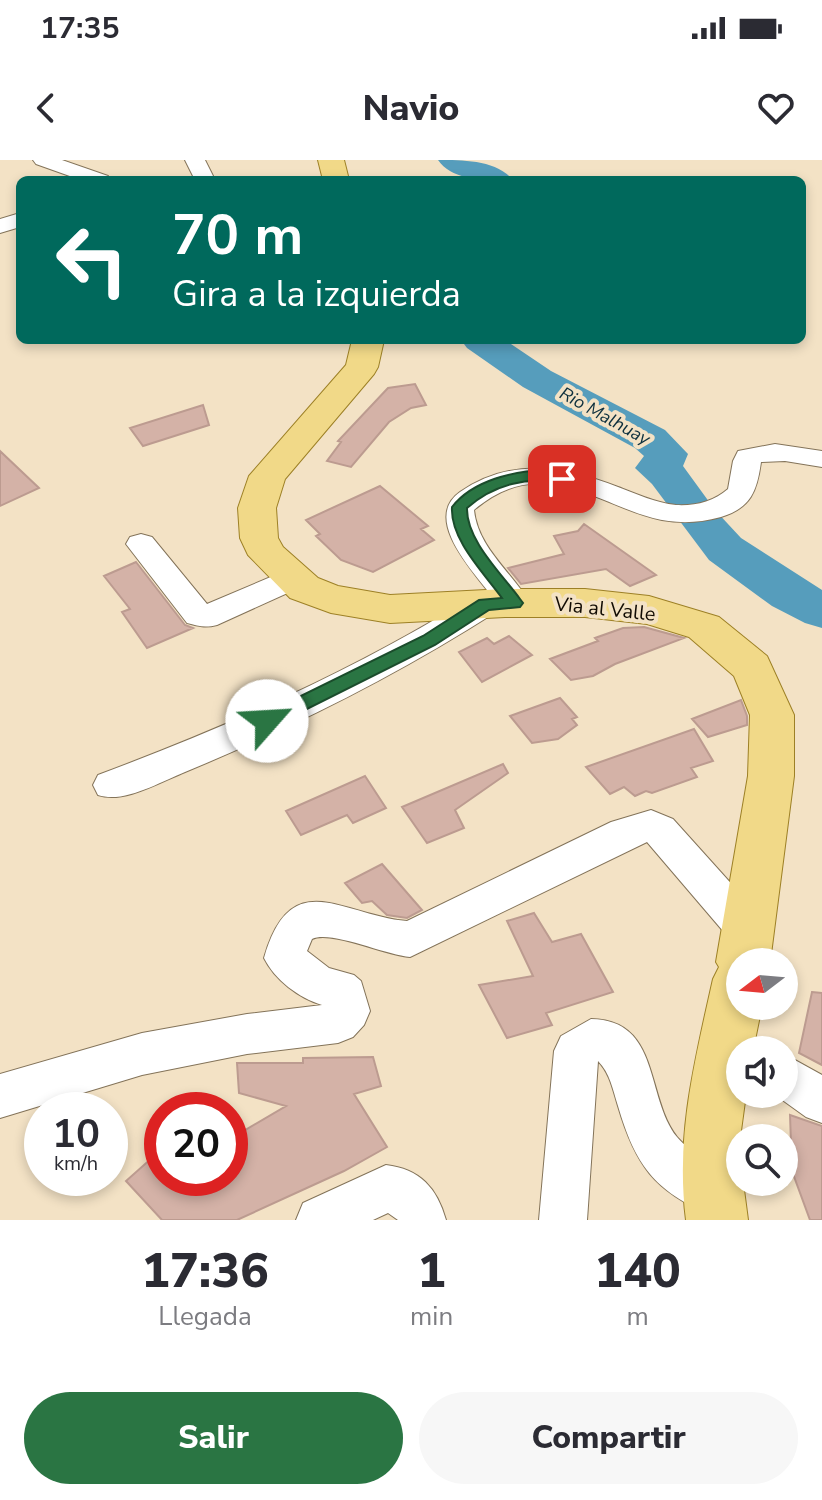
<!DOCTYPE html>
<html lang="es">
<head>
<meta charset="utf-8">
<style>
  :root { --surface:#fff; --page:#f7f7f7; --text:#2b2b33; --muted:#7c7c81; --accent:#2a7543 }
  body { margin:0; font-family:"Nunito Sans",sans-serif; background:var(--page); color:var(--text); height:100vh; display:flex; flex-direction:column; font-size:30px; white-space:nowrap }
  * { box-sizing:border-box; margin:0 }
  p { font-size:26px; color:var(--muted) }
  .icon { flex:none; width:44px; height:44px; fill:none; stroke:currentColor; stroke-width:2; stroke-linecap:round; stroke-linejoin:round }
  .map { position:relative; height:1060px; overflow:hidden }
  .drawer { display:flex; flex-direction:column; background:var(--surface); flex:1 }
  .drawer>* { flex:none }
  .top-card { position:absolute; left:16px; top:16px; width:790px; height:168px; border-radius:12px; box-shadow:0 4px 12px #0003; background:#00695c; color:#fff; overflow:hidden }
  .needle { width:52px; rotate:254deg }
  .fabs { position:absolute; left:726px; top:788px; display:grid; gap:16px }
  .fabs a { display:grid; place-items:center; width:72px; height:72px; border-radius:50%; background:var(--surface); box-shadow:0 4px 12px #0003; font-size:40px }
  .speed { position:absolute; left:24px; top:932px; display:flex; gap:16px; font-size:40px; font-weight:700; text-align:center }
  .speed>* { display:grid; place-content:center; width:104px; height:104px; border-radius:50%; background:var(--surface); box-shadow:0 4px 12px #0003; line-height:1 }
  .speed small { font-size:20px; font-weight:400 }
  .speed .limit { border:12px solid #d22; background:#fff; color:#111 }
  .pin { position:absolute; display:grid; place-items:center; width:68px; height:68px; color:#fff; margin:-34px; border-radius:16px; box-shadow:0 4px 12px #0006 }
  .me { position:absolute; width:88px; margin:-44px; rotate:64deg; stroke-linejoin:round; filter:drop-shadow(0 0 6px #0008) }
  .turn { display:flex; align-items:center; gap:28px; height:168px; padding:0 24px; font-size:36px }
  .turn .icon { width:104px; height:104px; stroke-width:2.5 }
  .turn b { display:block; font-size:56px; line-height:68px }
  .eta { display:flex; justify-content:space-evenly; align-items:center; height:136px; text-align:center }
  .eta b { font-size:48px; font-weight:800; line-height:56px }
  .button { display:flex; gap:16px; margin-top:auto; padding:16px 24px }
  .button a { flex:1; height:92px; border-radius:48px; background:var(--accent); color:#fff; font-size:32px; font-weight:800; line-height:92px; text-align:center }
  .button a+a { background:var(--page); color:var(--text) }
  .status { display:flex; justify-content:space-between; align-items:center; height:56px; padding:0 40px; background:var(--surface); direction:ltr }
  .status svg { height:22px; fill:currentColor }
  header { display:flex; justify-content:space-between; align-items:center; height:104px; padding:0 24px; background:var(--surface); font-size:36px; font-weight:800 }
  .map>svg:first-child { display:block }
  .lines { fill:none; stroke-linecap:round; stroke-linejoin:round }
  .river { fill:#569dbc; fill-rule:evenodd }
  .building { fill:#d4b2a7; stroke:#bc9b90; stroke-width:2 }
  .minor-casing { stroke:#837359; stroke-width:2 }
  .major-casing { stroke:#9d8026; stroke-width:2 }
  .minor { fill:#fff; fill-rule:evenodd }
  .major { fill:#f1d988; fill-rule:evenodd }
  .route { fill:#2a7543; stroke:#1b4c2c; stroke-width:2 }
  .labels { text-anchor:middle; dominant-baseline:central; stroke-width:8; stroke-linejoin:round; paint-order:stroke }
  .far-water-label { font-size:18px; font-style:italic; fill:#0d2f3d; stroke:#f3e2c5 }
  .street-label { font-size:20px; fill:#110b03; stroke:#f3e2c5 }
</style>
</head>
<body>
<div class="status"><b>17:35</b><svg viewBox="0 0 49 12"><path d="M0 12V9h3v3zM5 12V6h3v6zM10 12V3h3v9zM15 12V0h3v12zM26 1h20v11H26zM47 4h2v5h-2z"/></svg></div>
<header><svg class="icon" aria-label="back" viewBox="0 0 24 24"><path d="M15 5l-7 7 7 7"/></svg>Navio<svg class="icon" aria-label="heart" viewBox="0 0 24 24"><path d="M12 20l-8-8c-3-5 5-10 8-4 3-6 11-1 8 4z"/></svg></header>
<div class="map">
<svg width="822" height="1060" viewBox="0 0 822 1060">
  <rect width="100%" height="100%" fill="#f3e2c5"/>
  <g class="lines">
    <path class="river" d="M438,0C464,0 496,0 513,20C489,20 453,22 438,0Z
      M461,180H505L551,211L665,270L688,294L683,306L715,350L741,378L822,430V468L805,463L772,446L709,400L652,324L635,308L644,296L635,288L523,227L467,188Z"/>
  </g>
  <path class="building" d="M415,224L426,245L411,248L389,262L351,307L327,301L341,282L338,281L388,228Z
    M203,245L209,265L143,286L130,268Z
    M0,291L39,328L0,346Z
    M380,326L428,366L421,369L434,380L373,412L341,400L316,376L320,374L306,360Z
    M584,364L656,415L630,426L606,409L521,424L508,408L564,394L554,376L578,371Z
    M136,402L185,465L193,468L147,488L122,452L130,449L104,416Z
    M644,467L684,478L615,504L593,516L571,520L550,499L598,481L595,478L623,468Z
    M509,476L532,495L482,522L459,492L487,478L494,484Z
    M560,538L577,557L572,559L577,565L558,579L532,583L510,556Z
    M741,540L747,556V565L708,577L692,559Z
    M694,569L713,601L691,608L697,617L652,633L646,631L635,636L624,627L610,634L586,607Z
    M503,604L508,613L455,650L464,668L427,683L402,647Z
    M365,616L386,648L353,663L347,655L301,675L286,651Z
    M382,704L422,750L407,758L387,755L372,741L362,743L345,723Z
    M534,753L552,782L581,774L613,832L546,853L552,865L507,878L479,825L533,816L507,761Z
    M812,832L822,833V905L799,893Z
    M373,897L381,926L354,934L387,987L344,1011L237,1060H162L126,1021L162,989V1018H230V979L286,946L239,933L237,903H303V898Z
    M790,955L822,966V1060H810L792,1011Z"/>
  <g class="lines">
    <defs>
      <path id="minor" d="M33,0H62L108,16L111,20H81L36,4Z
        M185,0H205L215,20H195Z
        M20,53V67L0,73V59Z
        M775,284L822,291V307L785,301L761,302C757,331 751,348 721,357C645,378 610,328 542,324C517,322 493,334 474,350C478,388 511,411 530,443L525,451C515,454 506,455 500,446L496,452C397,515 294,567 185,612C160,622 124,644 98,635L93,625L98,615C229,566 355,510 474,436L491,435C471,409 423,358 460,332C511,297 564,306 618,327C637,334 656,343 676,345C695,346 713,342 728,329L733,301L738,291Z
        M141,374L152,377L207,444L292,408L303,412L308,419L303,426L217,465C205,468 198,466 187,463L126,384L130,377Z
        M651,650L673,659L763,759L769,772L763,785L749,790L735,785L647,682L410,797C385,795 331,770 312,779L307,791L329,808L354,815L361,821L370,851L364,865L353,877L338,883L247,894L142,915L0,958V914L142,873L247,854L322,845C299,838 275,820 264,798C291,703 343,756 407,761L611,662Z
        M591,859C661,860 645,937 677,977C692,995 714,1000 727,1014C731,1018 733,1026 735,1031L728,1048L711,1055C654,1031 635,1004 618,946C613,930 610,913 598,901L587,1060H539L554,891L561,876Z
        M784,894L822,915V963L806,957L774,934H784Z
        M386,1005C420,1009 437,1028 446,1060H398L388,1053L373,1060H296L303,1043Z"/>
      <path id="major" d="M318,0H344L349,20H323Z
        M352,180H384L378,207L374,214L285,319L276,348L278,378L283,387L318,418L338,426L390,435L505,429H585L649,436L719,457L767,496L794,555V616L770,802H740V846H762L753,890H740V934H746L740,978V1022H743L748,1060H686C675,977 695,900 713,819L719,807L716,802L748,616L750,555L734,516L689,477L647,464L585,457H505L390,463L331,453L290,438L248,395L240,378L238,348L249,316L346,205Z"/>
    </defs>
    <use href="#minor" class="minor-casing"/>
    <use href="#major" class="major-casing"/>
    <use href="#minor" class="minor"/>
    <use href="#major" class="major"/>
  </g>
  <path class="route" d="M546,310L569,319L562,324C529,315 493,325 467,348C466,380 502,414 520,439L523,443L520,447L489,450L435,485L273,566H260L257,561L260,556L423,476L479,440L502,438C483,412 450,379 452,347C473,320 514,311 546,310Z"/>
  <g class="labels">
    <g class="far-water-label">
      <text transform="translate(605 256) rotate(29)">Rio Malhuay</text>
    </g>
    <g class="street-label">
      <text transform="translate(605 449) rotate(6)">Via al Valle</text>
    </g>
  </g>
</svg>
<div class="fabs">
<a><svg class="needle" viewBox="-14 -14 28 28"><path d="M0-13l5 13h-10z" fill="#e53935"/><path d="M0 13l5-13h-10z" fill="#7c7c81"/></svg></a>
<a><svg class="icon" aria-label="sound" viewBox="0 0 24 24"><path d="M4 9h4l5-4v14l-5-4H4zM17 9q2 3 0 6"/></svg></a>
<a><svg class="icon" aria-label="search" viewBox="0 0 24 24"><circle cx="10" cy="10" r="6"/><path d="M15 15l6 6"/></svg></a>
</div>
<div class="speed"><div>10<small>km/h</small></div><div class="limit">20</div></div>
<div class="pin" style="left:562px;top:319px;background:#d93025"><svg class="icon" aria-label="arrive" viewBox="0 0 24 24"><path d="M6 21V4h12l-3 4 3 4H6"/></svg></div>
<svg class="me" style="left:267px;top:561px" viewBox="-20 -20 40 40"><circle r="19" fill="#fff"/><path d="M0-13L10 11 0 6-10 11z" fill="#2a7543"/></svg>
<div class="top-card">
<div class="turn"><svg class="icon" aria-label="left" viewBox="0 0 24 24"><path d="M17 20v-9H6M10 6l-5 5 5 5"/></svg><div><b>70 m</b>Gira a la izquierda</div></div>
</div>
</div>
<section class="drawer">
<div class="eta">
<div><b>17:36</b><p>Llegada</p></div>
<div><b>1</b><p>min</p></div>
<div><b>140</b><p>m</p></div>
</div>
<div class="button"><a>Salir</a><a>Compartir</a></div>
</section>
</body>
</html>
